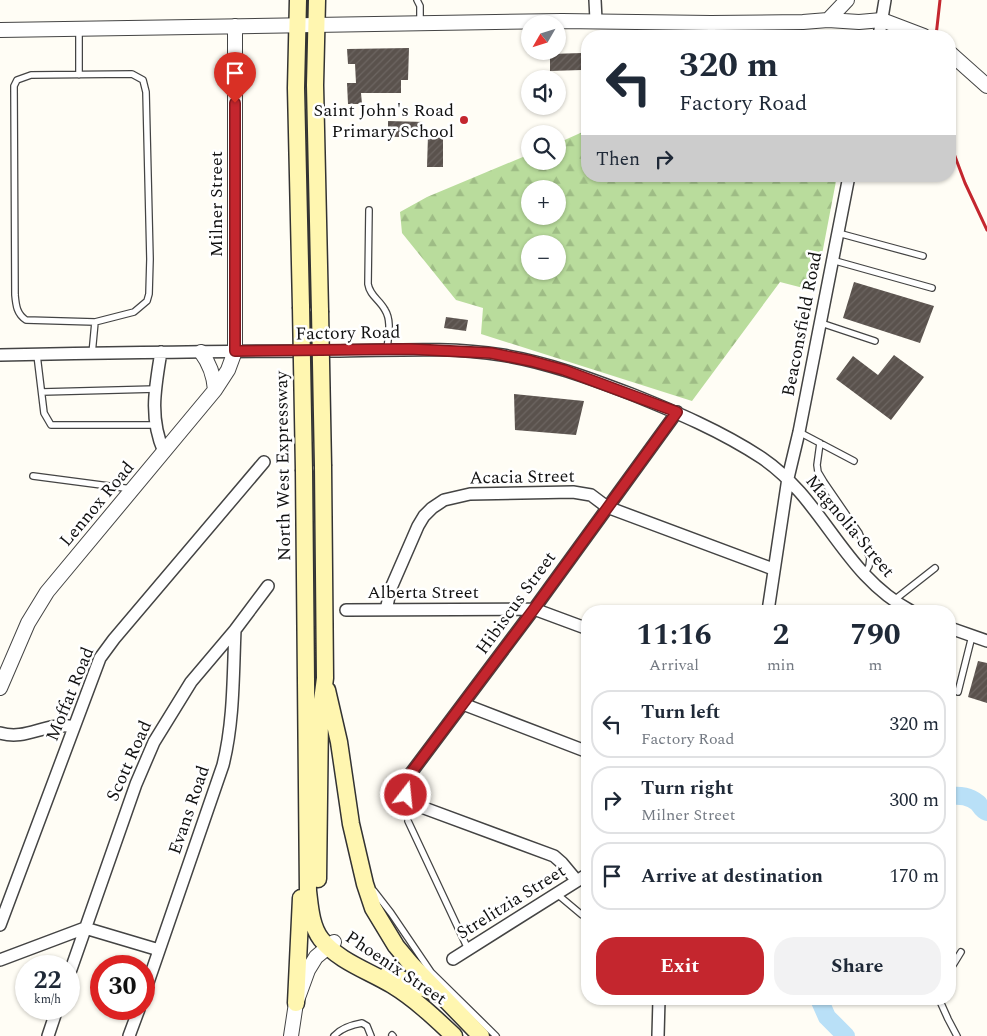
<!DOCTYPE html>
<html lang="en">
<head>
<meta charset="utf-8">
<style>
  :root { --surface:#fff; --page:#f2f2f3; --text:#1f2937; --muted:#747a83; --line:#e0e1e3; --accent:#c4262e }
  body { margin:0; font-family:Spectral,serif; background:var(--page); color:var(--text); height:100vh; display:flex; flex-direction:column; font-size:19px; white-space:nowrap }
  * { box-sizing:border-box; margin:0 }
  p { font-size:16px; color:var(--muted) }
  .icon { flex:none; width:28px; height:28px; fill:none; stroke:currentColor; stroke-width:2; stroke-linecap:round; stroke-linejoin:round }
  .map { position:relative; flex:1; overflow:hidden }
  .panel { position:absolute; left:581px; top:605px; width:375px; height:400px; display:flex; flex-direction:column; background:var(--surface); border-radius:20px; box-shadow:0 1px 4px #0004 }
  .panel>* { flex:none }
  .hud { position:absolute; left:581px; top:30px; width:375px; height:152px; border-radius:20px; box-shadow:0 1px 4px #0004; background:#fff; color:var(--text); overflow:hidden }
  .needle { width:32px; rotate:231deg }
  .tools { position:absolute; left:521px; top:15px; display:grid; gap:10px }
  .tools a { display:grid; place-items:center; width:45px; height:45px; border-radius:50%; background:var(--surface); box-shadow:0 1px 4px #0004; font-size:25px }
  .speed { position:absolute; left:15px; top:955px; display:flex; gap:10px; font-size:25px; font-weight:700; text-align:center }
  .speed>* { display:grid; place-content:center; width:65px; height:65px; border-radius:50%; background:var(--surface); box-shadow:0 1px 4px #0004; line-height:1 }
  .speed small { font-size:12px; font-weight:400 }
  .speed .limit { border:8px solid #d22; background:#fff; color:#111 }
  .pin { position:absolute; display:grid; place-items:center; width:42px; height:42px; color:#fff; margin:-51px -21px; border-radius:50% 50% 50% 0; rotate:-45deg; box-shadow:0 0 5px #0007 }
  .pin .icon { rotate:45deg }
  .me { position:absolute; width:55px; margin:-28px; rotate:16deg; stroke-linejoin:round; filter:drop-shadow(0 0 4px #0008) }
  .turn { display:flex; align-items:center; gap:18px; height:105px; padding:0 15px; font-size:22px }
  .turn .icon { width:65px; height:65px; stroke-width:2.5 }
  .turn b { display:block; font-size:35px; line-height:42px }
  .then { display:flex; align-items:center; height:48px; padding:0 15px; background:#0003; gap:10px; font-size:19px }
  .eta { display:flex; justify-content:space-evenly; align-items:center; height:85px; text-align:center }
  .eta b { font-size:30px; font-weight:700; line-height:35px }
  .button { display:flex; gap:10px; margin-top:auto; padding:10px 15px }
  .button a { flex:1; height:58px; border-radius:20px; background:var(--accent); color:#fff; font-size:20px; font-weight:700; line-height:58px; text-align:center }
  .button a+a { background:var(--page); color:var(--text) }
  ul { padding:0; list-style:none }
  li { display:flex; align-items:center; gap:15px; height:68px; margin:0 10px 8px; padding:0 5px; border:2px solid var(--line); border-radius:20px }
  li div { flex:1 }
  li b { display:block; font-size:19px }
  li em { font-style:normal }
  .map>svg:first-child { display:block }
  .forest { fill:url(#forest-firs); fill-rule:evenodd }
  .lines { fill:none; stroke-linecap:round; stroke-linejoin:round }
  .river { stroke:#b9e0f7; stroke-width:18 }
  .building { fill:url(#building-hatch) }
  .service-casing { stroke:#444; stroke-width:8 }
  .minor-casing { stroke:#444; stroke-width:14 }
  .tertiary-casing { stroke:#444; stroke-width:16 }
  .secondary-casing { stroke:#333; stroke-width:19 }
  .service { stroke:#fff; stroke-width:5.5 }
  .minor { stroke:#fff; stroke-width:11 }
  .tertiary { stroke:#fff; stroke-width:14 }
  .secondary { stroke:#fff6b0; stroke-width:16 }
  .rail { stroke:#c4262e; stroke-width:3 }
  .secondary-bridge-casing { stroke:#333; stroke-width:19; stroke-linecap:butt }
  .secondary-bridge { stroke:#fff6b0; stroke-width:16 }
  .route-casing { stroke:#7f191e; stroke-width:12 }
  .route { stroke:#c4262e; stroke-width:9 }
  .poi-dot { fill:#c4262e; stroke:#fff; stroke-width:2 }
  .labels { text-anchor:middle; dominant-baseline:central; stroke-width:5; stroke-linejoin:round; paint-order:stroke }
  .poi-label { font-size:18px; fill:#111; stroke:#fff; text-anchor:end }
  .street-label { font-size:18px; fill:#111; stroke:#fff }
</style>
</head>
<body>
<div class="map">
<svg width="987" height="1036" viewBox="0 0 987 1036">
  <defs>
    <pattern id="forest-firs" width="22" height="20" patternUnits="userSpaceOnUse" patternTransform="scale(1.25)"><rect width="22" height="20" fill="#b9dc9c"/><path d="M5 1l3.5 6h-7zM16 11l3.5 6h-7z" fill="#9ebc85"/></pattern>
    <pattern id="building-hatch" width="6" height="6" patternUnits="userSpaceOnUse" patternTransform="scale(1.25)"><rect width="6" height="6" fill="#5a524d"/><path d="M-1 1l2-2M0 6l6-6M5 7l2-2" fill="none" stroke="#6d6662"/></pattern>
  </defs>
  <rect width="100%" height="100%" fill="#fffdf5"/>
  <path class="forest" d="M587,130L588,176H837L815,291L780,282L692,401L481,334L483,308L456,300L402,233L400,212L427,197L530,154V161H558V143ZM530,189H558V216H530ZM530,244H558V271H530Z"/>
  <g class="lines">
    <path class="river" d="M950,796C961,795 969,796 978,803C981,807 982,810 987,812
      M819,999L827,1017L846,1036"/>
  </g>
  <path class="building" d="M409,48L408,80H401V93H361L362,104H348L347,83H356L355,64H348L347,49Z
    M582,53V70L550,71V54Z
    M388,121L424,122V137H388Z
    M428,135H443V167H427Z
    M854,282L934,306L920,343L843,318Z
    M446,317L468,320L466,331L444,328Z
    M894,355L924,377L891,420L836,379L853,356L878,375Z
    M514,394L584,401L576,435L515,430Z
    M978,661L987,663V703L968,697Z"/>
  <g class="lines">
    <defs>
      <path id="service" d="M417,0L420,6V22
        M79,29V75
        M132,74L143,80L146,92L150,259L149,294L147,301L134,312L95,322L26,320C17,314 16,306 15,295L14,86L17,80L31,75Z
        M369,210L368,284C370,296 379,299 385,310C392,321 388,337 387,350
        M838,233L923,256
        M832,260L932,288
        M821,323L875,341
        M92,354L95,322
        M37,355L44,413L51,425H155
        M42,392L156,389
        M799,432L854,461
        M820,443L817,465L818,472L824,482L859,533L870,558L869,566L864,575
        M33,476L132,489
        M893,601L935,568
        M958,692L972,636
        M408,821L468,949
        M374,891L391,913L431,972L496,1036
        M557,894L582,915L588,916
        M950,970L961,952
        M939,999L948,1019L957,1036
        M392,1035L393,1036
        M334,1036C341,1028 351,1025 362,1023L367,1026L371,1036"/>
      <path id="minor" d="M595,0L596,20
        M879,36L885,0
        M161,352C155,388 149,418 164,452
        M0,355C110,353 221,351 331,351C388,351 445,346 502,355C546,362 589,378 631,394C676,412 721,431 762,458C825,501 842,574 911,611
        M346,610L534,609L588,629
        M386,610L391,588L418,526L424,516L432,508L444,500L470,494L573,492L591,495L607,507L773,569
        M768,611L788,478L799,432L849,176
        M950,628L987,641
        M463,704L588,752
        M0,733C28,741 45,721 74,727
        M577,881L562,863L554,856L416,805C403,796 403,786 411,773L534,609L677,412
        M0,925L100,658L114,639L264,462
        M453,959L588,874
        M0,960L85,928L159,950
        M69,975L136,784L154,742L191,682L235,630L268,586
        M144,994L223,765C234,721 233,675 235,630
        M48,1036L57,1009
        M129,1036L139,1009
        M658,1036L659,999"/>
      <path id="tertiary" d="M828,20L847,0
        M0,30L562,21L711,23L803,22L828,20L859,22L882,20L924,36
        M950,53L987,86
        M201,352C210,364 214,375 215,390
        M0,688L28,623L47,592L215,390L228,370L235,351V26
        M291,1036L296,1003L308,970L316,957L334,942"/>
      <path id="secondary" d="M298,0L296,88L301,307
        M317,0L315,85L320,311
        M304,471L308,891C310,907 311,926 321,939C338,961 369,971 392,985C415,999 435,1018 454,1036
        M327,690L339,742L351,824L365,884L373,908L396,946L411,964L481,1036
        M318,879L320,716L325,678L323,466
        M388,974L441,995
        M296,1003L301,898"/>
    </defs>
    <use href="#service" class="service-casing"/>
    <use href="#minor" class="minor-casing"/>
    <use href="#tertiary" class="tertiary-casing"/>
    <use href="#secondary" class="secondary-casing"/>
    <use href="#service" class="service"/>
    <use href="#minor" class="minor"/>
    <use href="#tertiary" class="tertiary"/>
    <use href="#secondary" class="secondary"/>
    <path class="rail" d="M936,36L940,0
      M950,143L965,183L987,230"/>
    <defs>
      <path id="secondary-bridge" d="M301,307L304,471
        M320,311L323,466"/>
    </defs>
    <use href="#secondary-bridge" class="secondary-bridge-casing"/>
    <use href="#secondary-bridge" class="secondary-bridge"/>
  </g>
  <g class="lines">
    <defs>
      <path id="route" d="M235,103V351L409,349L491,353L531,361L564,370L677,412L534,609L411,773C406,781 404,785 406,795"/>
    </defs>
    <use href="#route" class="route-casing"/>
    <use href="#route" class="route"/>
  </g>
  <circle class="poi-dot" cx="464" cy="120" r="5"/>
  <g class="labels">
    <g class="poi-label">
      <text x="454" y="110">Saint John's Road<tspan x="454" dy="21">Primary School</tspan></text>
    </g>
    <g class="street-label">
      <text transform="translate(216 204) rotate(-90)">Milner Street</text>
      <text transform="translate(802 324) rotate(-79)">Beaconsfield Road</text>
      <text transform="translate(348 333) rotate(-1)">Factory Road</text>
      <text transform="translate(283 466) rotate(-91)">North West Expressway</text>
      <text transform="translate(522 477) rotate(-1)">Acacia Street</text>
      <text transform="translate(97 504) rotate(-50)">Lennox Road</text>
      <text transform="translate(850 526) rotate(50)">Magnolia Street</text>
      <text x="423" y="592">Alberta Street</text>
      <text transform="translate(516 603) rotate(-54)">Hibiscus Street</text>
      <text transform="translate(70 694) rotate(-68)">Moffat Road</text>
      <text transform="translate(129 761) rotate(-66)">Scott Road</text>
      <text transform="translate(189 810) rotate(-71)">Evans Road</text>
      <text transform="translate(511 902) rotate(-32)">Strelitzia Street</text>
      <text transform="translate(396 968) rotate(34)">Phoenix Street</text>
    </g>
  </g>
</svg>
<div class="tools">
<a><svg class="needle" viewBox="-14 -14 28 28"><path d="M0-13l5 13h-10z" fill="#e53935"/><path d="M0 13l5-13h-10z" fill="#747a83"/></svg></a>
<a><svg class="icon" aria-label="sound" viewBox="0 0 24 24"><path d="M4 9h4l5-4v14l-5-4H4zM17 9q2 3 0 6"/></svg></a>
<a><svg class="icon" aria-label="search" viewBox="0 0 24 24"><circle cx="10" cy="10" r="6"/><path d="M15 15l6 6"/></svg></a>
<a>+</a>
<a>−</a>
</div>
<div class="speed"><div>22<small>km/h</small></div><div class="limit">30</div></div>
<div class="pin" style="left:235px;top:103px;background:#d93025"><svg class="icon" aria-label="arrive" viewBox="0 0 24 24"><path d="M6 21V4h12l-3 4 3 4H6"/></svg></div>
<svg class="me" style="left:406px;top:795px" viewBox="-20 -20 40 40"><circle r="17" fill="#c4262e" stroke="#fff" stroke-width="3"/><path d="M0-11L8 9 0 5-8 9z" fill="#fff"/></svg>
<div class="hud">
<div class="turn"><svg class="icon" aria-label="left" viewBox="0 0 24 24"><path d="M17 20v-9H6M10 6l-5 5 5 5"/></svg><div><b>320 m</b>Factory Road</div></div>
<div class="then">Then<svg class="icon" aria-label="right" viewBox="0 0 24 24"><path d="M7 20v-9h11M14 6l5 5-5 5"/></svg></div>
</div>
<section class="panel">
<div class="eta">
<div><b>11:16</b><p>Arrival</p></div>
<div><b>2</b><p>min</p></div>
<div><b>790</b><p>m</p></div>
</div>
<ul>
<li><svg class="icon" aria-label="left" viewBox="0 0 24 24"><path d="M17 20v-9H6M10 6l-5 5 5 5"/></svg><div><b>Turn left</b><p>Factory Road</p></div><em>320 m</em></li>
<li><svg class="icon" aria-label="right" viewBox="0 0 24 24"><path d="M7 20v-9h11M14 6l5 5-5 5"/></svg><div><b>Turn right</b><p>Milner Street</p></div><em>300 m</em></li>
<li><svg class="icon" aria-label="arrive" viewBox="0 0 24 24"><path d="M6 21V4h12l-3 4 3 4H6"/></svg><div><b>Arrive at destination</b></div><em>170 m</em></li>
</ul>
<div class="button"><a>Exit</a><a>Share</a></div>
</section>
</div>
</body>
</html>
